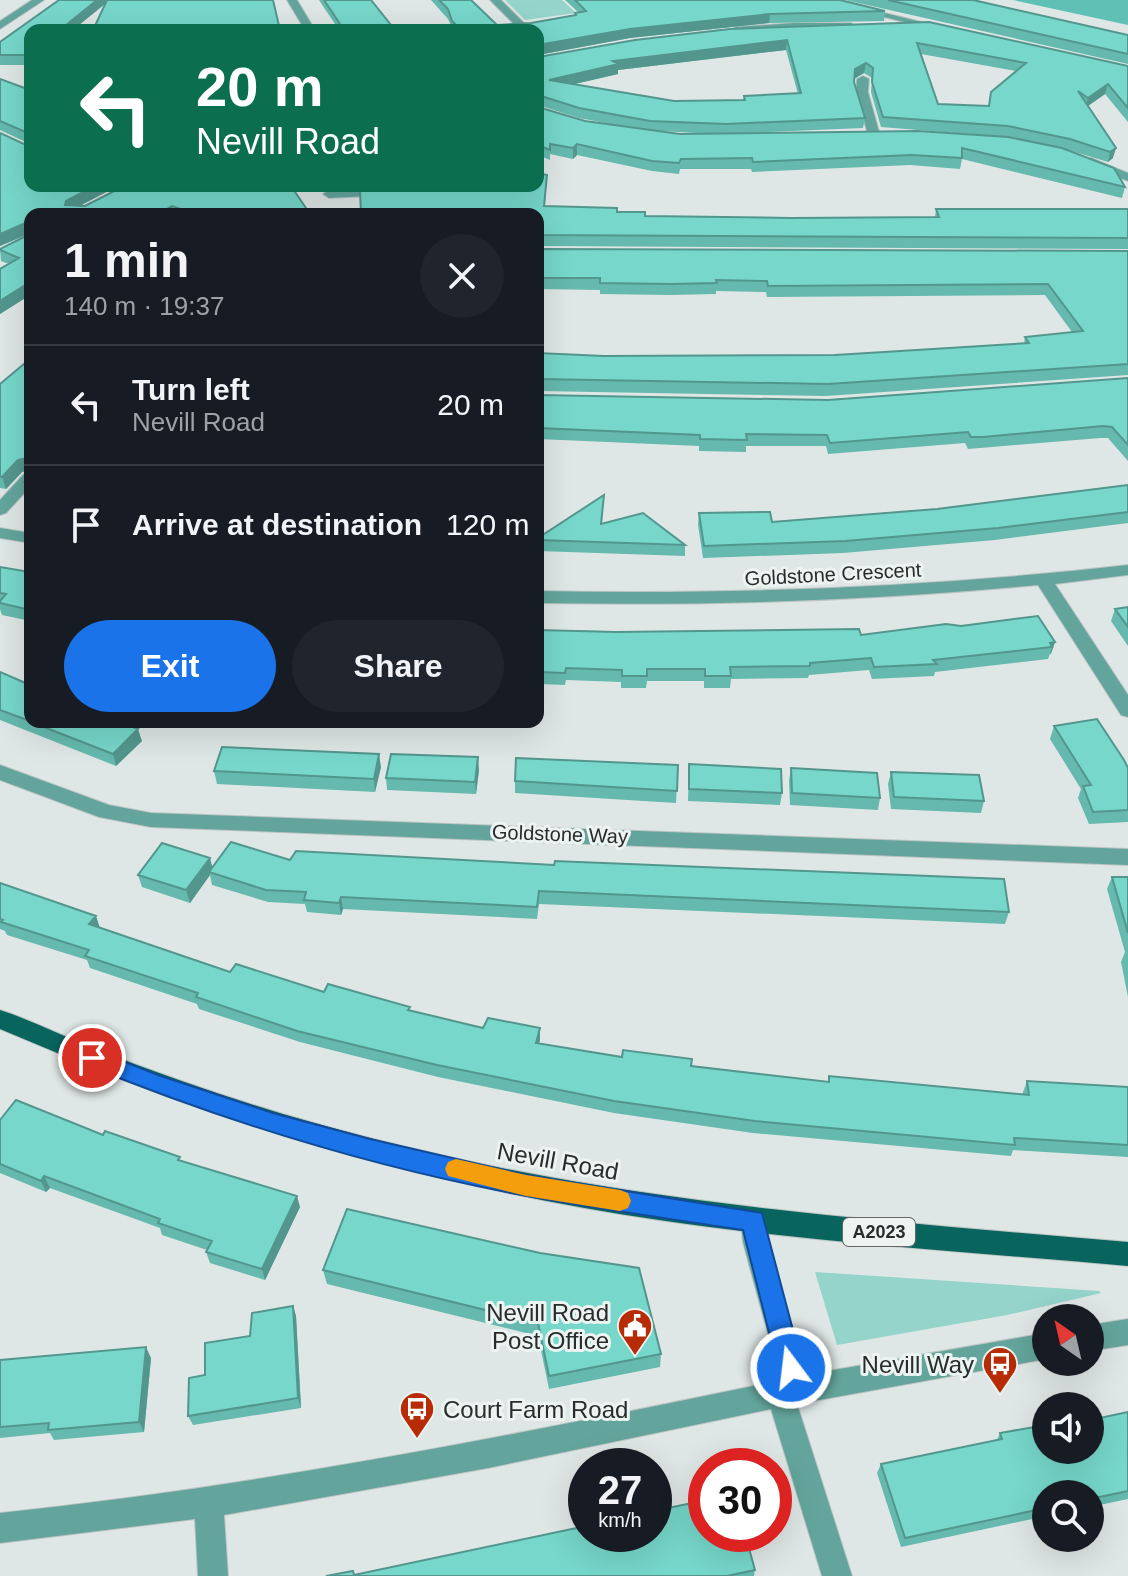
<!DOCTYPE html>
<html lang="en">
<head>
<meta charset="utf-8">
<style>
  :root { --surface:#171b24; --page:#20242c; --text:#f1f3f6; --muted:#9ea1a6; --line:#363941; --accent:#1a73e8 }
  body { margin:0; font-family:Helvetica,sans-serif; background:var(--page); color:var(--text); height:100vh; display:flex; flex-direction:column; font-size:30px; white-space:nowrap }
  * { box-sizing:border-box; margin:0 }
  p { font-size:26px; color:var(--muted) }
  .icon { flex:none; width:44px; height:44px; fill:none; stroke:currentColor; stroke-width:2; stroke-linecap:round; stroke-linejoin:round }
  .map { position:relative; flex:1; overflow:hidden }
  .panel { position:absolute; left:24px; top:208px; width:520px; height:520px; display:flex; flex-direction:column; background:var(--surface); border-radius:16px; box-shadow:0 8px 32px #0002 }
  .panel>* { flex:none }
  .top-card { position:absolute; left:24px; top:24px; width:520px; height:168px; border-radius:16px; box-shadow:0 8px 32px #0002; background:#0b6e4f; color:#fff; overflow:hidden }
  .needle { width:52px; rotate:326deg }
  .tools { position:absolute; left:1032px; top:1304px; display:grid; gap:16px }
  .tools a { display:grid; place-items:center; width:72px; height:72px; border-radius:50%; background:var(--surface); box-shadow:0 8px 32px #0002; font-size:40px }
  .speed { position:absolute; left:568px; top:1448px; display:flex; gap:16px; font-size:40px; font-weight:700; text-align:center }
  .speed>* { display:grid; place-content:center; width:104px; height:104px; border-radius:50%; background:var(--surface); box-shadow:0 8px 32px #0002; line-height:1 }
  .speed small { font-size:20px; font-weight:400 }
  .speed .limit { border:12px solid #d22; background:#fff; color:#111 }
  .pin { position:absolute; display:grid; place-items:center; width:68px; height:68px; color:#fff; margin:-34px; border:4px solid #fff; border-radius:50%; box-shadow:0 2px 8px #0007 }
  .me { position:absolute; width:88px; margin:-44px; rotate:345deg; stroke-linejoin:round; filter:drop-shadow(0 0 6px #0008) }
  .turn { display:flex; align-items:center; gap:28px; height:168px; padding:0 40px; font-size:36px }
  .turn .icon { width:104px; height:104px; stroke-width:2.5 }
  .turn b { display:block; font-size:56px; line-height:68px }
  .round { display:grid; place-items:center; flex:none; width:84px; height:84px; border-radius:42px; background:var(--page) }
  .summary { display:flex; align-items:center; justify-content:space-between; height:136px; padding:0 40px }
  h1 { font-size:48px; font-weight:700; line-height:60px }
  .button { display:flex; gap:16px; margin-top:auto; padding:16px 40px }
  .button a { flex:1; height:92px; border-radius:48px; background:var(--accent); color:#fff; font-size:32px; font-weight:700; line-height:92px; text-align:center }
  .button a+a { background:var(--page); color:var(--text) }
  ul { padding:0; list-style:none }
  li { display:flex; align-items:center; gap:24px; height:120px; padding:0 40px; border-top:2px solid var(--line) }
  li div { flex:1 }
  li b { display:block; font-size:30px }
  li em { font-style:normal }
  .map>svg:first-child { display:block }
  .green { fill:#94d4cb }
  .forest { fill:#5fc1b5 }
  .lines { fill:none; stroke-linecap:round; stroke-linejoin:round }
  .minor-casing { stroke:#bdc5c4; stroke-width:2 }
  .major-casing { stroke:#bdc5c4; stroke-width:2 }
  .minor { fill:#63a59c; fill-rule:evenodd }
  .major { fill:#08655d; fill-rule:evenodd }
  .wall { fill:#65b9ae; fill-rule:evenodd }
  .shaded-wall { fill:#53968d }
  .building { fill:#76d7ca; stroke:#53968d; stroke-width:2; fill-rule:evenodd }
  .route { fill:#1a73e8; stroke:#114b97; stroke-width:2 }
  .slow { fill:#f59e0b }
  .labels { text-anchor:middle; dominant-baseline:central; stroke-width:6; stroke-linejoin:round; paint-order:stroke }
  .shield { fill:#ecf4f2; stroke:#646867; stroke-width:2 }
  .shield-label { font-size:18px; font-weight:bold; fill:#292c2c }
  .street-label { font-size:20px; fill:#292c2c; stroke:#ecf4f2 }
  .near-street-label { font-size:24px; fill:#292c2c; stroke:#ecf4f2 }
  .near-poi-label { font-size:24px; fill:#292c2c; stroke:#ecf4f2; text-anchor:end }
</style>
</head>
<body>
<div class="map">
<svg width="1128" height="1576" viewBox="0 0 1128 1576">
  <rect width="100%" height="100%" fill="#dee7e5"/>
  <path class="green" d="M505,0H562L576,13L525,20Z
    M815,1272L1099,1291L1101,1293L1007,1315L837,1345Z"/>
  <path class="forest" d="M1013,0H1128V25Z"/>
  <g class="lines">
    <defs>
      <path id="minor" d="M32,0H44L0,29V21Z
        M287,0H297L315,30H305Z
        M490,0H501L531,30H520Z
        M814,0H832L946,28L941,31Z
        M794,23H851L856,26L851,29L736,33L731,30L736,27Z
        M863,76L869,79L868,92L880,135L874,139L868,135L856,92L857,79Z
        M1091,158L1128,173V181L1087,165V159Z
        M385,188L391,192L389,195L329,198L323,194L329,190Z
        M30,472V487L6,513L0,515V500L24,474Z
        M0,528L30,533V543L0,538Z
        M1128,565V575L1055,584L1128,695V717L1121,715L1038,585C872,601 705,606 538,603V591C736,595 932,587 1128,565Z
        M0,765L109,805L151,813L1128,849V865L151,827L99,817L0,780Z
        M754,1209L763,1213L769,1242L805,1375L1046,1333V1359L797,1404L852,1576H822L771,1409L488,1468L224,1515L228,1576H198L195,1519L0,1543V1513C260,1486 515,1435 772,1382L778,1371L743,1242L741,1221L745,1213Z
        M1128,1319V1345L1090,1351V1325Z"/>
      <path id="major" d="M0,1010C34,1021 67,1038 100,1051C188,1085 279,1115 370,1138C619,1203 873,1220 1128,1242V1266C972,1252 815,1243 659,1220C431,1187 212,1120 0,1029Z"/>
    </defs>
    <use href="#minor" class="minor-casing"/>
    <use href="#major" class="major-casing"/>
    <use href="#minor" class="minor"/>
    <use href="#major" class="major"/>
  </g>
  <path class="wall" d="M319,0H371L395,30H339Z
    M431,0H471L497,25L531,23L575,15V13L578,12L565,0H840L885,11L884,21L769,23L630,38L538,55V30H453L448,19Z
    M845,0H973L1128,35V64Z
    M929,22L1128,66V122L1105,94L1088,106L1113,158L1108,162L1068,150L1006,137L881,127L871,92L872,78L864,73L855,78L854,82L865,118L863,128L747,133L918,131L1125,187L1122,198L962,159L960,169L910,165L752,172L751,169H680L679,174L652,171L577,155L573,159L550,154V160L538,155V107L585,121L626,127L579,118L538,105V57ZM786,50L798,94L744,96L743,100L674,101L574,84L618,74V70ZM921,54L1016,71L988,106L938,104ZM661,131L713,134H680Z
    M30,30V65H0V42Z
    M0,79L30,90V186H118L80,206H85L124,186H296V188L293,189L310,214H30V295L0,314L9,264L1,261L0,249L29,234L0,246V133L26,145L30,144L0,130Z
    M547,175L545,206L617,212L645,216L792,218L935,217L936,209H1128V249L538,246V214L452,187Z
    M538,249L1128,251V375L826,396L538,391V353L604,356L835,355L1024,343L1025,337L1072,332L1045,295L767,297L766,292L716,291V294L670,295L600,294V290L538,289Z
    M30,359V494H28L24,482L29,475V470L22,472L6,489L0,488V384Z
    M1128,378V461L1108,438H1100L968,449L965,443L828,454L826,446H746V452L699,451V446L538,439V395L828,400Z
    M1128,485V523L995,540L843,553L703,558L698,525L699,513L772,522L937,509Z
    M603,506L602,524L685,545V556L538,551V538Z
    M0,567L30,572V621L2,615L0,609Z
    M1128,607V646L1111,621L1115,609Z
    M538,630L861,635L1055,642L1048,659L935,672L934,676L872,679L869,670L809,675L808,678L731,679L730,688H704V681H647L646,688H621V682L566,680L565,685L540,684V673H538Z
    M0,672L142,741L116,766L0,720Z
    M1054,726L1128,768V822L1089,824L1078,798L1081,789L1050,739Z
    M689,764L782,793L780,805L688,801Z
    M678,765L676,803L515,793V781Z
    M381,767L375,792L217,784L214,771Z
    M791,768L880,798L878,810L790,805L789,781Z
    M479,770L476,794L387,790L386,778Z
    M891,772L984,801L981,813L891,809L888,784Z
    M210,858L212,868L290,860L1009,912L1005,924L539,904L537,919L343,909L341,915L307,912L305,904L268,902L212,885L210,875L190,903L142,887L138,875Z
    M1112,877H1128V997L1121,962L1125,952L1107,889Z
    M0,883L100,928L230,972L324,992L483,1028H540L539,1043L622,1057L828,1082L829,1076L1022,1095L1027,1081L1128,1087V1157L1013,1150L1011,1156L753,1133L614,1113L438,1077L300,1042L199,1009L197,1004L90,968L87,960L7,935L5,931L0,929Z
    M0,1120L103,1135L181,1161L300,1207L265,1280L210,1263L206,1252L207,1250L162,1235L160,1228L50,1188L46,1192L0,1173Z
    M347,1209L661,1354L660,1367L549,1389L538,1336L327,1284L323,1270Z
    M293,1306L296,1316L301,1408L193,1425L188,1416L205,1375L250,1336Z
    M151,1358L144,1432L54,1440L50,1433L0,1438V1360Z
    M1128,1412V1499L1090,1507V1494H1046V1516L901,1547L877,1473L881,1464L997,1440L1000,1433L1046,1450Z
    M755,1570L754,1576H326L353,1571L354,1575Z"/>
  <path class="shaded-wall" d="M97,0H110L73,30H60Z
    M770,14L769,23L630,38L538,55V45L630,29Z
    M787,40L786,50L618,70V74L549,90V80L613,61Z
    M866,63L864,73L854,79L855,69Z
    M1108,84L1105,94L1085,108L1088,98Z
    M577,144V155L573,159V148Z
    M1116,148L1113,158L1108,162L1110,152Z
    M95,186H118L69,211L65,205L66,201Z
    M172,206L173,214H158Z
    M30,221V233L0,246V234Z
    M30,282V295L0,314V301Z
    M28,458L30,470L22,472L6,489L2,477L18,460Z
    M1055,642L1051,654H1050L1052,647L1050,643Z
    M138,729L142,741L116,766L113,754Z
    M379,754L381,767L375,792L374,779Z
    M478,757L479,770L476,794L475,782Z
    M210,858L213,870L209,872L210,875L190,903L186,890Z
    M341,897L343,909L341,915L339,903Z
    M96,916L100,928L89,924Z
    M540,1028V1040L536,1055V1043Z
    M44,1176L50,1188L46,1192L41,1181Z
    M297,1196L300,1207L265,1280L262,1269Z
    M293,1306L296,1316L301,1408L298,1398Z
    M146,1347L151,1358L144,1432L139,1422Z"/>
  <path class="building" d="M59,0H97L60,30H30V54L29,55H0V42Z
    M107,0H273L280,30H93Z
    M324,0H371L395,30H344Z
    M439,0H471L497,25L531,23L576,15L575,13L586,11L575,0H840L885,11L770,14L630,29L538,45V30H461L452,21L448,9Z
    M888,0H973L1128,35V54Z
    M929,22L1128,66V108L1108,84L1088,98L1078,91L1116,148L1110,152L1070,139L1008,126L883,117L872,82L873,68L866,63L855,69L854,82L865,118L726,124L650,121L579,108L538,95V57L635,40L730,29ZM787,40L801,93L744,96L745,100L674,101L549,80L619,64L613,61ZM917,43L1026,63L991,92L989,106L938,104Z
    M0,79L30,90V134L0,121Z
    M538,107L585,121L680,134L918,131L1008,137L1062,148L1114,168L1125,187L962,148V158L912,155L753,162L752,158L681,159L679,163L652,161L577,144L573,148L550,144V150L538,145Z
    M0,133L26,145L30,144V141V186H95L66,201L65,205L85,206L124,186H291L310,214H196L172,206L158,214H30V282L0,301V269L19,258L0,250V249L28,235L30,221L0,234Z
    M538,173L547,175L544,206L617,208V212H645V216L792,218L939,217L936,209H1128V238L538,235V214H361L360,190L452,187L454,186H538Z
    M538,249L1128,251V364L828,384L538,379V353L604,356L835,355L1029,343L1025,337L1083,331L1048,284L768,286L767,281L716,280L717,283L671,284L600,283V278H538Z
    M30,359V483L24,482L29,475L28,458L18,460L2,477H0V384Z
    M1128,378V445L1112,427L1103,426L983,437H971L968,432L830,443L827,435L746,434L747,440L700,439V435L538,428V395L828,400Z
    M1128,485V512L998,528L845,541L704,546L699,513L770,512L772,522L937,509Z
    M604,495L601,524L643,513L685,545L538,540V538Z
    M0,567L30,572V610L0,603V601L6,594L0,593Z
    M1128,607V627L1115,609Z
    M1038,616L1055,642L1050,643L1052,647L933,660L937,664L874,667L871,658L810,663V666L730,667L731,676H705V669H647V676H622V670L566,668L565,673L540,672L541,661H538V630L616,632L859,629L861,635L946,624L961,626Z
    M0,672L30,685V721L0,710Z
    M1097,719L1124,760L1128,768V810L1093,812L1083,786L1091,785L1054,726Z
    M31,722H120L138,729L113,754Z
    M222,747L379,754L374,779L214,771Z
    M391,754L478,757L475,782L386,778Z
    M516,758L678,765L677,791L515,781Z
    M689,764L781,769L782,793L689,789Z
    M791,768L877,773L880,798L792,793Z
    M891,772L979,775L984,801L894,797Z
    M231,842L290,860L296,851L554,865L555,861L1004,879L1009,912L539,891L537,907L341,897L339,903L304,900L306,892L266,890L209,872Z
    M162,843L210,858L186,890L138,875Z
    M1112,877H1128V933Z
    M0,883L96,916L89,924L230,972L236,964L324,992L328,984L410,1007L408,1010L483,1028L488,1018L540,1028L536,1043L622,1057L623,1050L692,1059L691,1066L829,1082V1076L1029,1095L1027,1081L1128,1087V1145L1014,1138L1015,1145L755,1121L614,1101L437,1065L297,1031L196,997L198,993L85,956L89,950L1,922L3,920L0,919Z
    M16,1100L103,1135L105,1131L180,1157L178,1160L297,1196L262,1269L206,1252L212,1241L158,1223L160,1219L44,1176L41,1181L0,1164V1120Z
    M347,1209L540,1253L639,1268L661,1354L549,1376L538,1323L323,1270Z
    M293,1306L298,1398L188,1416L189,1378L205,1375V1343L250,1336L252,1313Z
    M146,1347L139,1422L48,1430L49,1423L0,1427V1360Z
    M1128,1412V1491L1090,1499V1494H1046V1508L905,1538L881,1464L1002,1439L1000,1433L1046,1425V1450H1090V1420Z
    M706,1500V1534H745L755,1570L727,1576H326L353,1571L354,1575L586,1526V1534H654V1511Z"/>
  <path class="route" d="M92,1049L158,1075L273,1113L370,1139L526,1175L762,1213L803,1368L799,1376L791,1380L782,1376L778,1368L743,1230C671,1219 599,1209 527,1196C376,1168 226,1122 84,1064L81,1058L84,1051Z"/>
  <path class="slow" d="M456,1159L526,1175L620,1190L628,1193L631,1201L628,1208L620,1211L526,1196L448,1176L445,1169L448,1162Z"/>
  <defs>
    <symbol id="civic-pin" viewBox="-11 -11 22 30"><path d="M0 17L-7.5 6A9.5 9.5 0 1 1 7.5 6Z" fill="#b72c05" stroke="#ecf4f2"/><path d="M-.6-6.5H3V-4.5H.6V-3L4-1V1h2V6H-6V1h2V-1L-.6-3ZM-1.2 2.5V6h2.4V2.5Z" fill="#fff"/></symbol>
    <symbol id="bus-pin" viewBox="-11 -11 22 30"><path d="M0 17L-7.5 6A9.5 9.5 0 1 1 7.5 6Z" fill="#b72c05" stroke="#ecf4f2"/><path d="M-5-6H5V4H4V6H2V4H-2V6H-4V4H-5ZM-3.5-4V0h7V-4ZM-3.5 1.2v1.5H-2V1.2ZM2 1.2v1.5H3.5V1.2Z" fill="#fff"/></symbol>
  </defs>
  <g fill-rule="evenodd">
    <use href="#civic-pin" x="615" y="1306" width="40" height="54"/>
    <use href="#bus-pin" x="980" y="1344" width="40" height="54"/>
    <use href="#bus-pin" x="397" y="1389" width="40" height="54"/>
  </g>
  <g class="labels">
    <rect class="shield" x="843" y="1218" width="72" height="28" rx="6"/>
    <g class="shield-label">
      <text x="879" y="1232">A2023</text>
    </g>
    <g class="street-label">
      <text transform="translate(833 574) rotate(-3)">Goldstone Crescent</text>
      <text transform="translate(560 834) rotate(2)">Goldstone Way</text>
    </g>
    <g class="near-street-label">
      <text transform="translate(558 1161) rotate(10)">Nevill Road</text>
    </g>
    <g class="near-poi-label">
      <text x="609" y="1312">Nevill Road<tspan x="609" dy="28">Post Office</tspan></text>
      <text x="974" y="1364">Nevill Way</text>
      <text x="443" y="1409" text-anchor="start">Court Farm Road</text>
    </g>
  </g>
</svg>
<div class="tools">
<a><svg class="needle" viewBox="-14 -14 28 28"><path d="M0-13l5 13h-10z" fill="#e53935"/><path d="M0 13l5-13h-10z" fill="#9ea1a6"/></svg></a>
<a><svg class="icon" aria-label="sound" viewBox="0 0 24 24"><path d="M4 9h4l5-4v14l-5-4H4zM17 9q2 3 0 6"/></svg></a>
<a><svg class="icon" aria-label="search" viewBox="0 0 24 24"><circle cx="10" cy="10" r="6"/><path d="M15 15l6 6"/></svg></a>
</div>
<div class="speed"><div>27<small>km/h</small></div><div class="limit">30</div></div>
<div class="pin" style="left:92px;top:1058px;background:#d93025"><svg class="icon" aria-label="arrive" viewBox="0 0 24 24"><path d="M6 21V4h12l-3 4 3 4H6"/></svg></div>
<svg class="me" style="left:791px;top:1368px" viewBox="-20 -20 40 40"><circle r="17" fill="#1a73e8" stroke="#fff" stroke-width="3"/><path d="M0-11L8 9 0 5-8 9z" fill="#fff"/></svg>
<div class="top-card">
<div class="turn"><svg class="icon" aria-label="left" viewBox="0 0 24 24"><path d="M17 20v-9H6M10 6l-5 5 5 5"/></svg><div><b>20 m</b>Nevill Road</div></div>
</div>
<section class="panel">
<div class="summary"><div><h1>1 min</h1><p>140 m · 19:37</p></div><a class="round"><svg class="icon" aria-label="close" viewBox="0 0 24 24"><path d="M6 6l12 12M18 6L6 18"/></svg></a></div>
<ul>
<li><svg class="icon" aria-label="left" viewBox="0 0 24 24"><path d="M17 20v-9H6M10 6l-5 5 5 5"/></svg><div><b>Turn left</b><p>Nevill Road</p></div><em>20 m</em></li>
<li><svg class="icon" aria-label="arrive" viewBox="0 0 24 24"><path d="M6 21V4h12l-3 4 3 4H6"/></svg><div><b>Arrive at destination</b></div><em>120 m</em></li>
</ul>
<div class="button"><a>Exit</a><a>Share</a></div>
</section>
</div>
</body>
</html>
